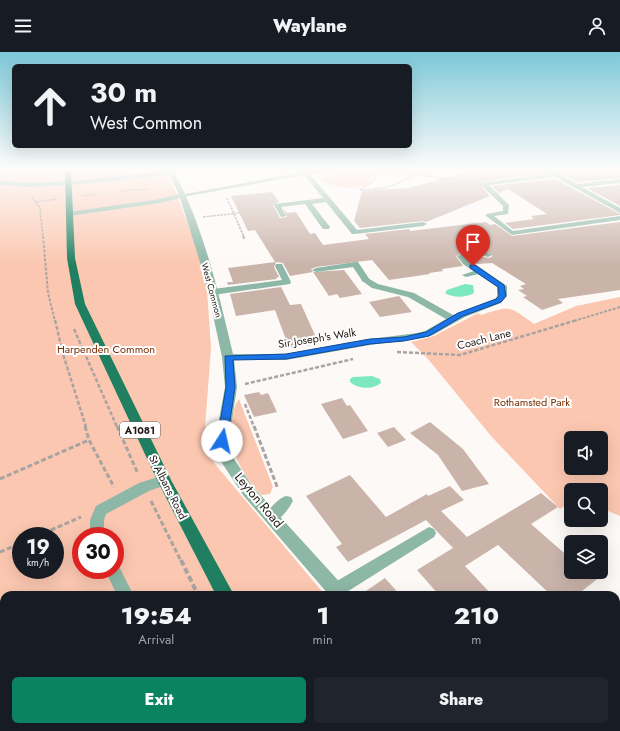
<!DOCTYPE html>
<html lang="en">
<head>
<meta charset="utf-8">
<style>
  :root { --surface:#171b24; --page:#20242c; --text:#f1f3f6; --muted:#9ea1a6; --accent:#0a8363 }
  body { margin:0; font-family:Jost,sans-serif; background:var(--page); color:var(--text); height:100vh; display:flex; flex-direction:column; font-size:15px; white-space:nowrap }
  * { box-sizing:border-box; margin:0 }
  p { font-size:13px; color:var(--muted) }
  .icon { flex:none; width:22px; height:22px; fill:none; stroke:currentColor; stroke-width:2; stroke-linecap:round; stroke-linejoin:round }
  .map { position:relative; flex:1; overflow:hidden }
  .details { position:absolute; left:0px; top:539px; width:620px; height:140px; display:flex; flex-direction:column; background:var(--surface); border-radius:12px 12px 0 0; box-shadow:0 4px 16px #0002 }
  .details>* { flex:none }
  .hud { position:absolute; left:12px; top:12px; width:400px; height:84px; border-radius:6px; box-shadow:0 4px 16px #0002; background:#171b24; color:var(--text); overflow:hidden }
  .controls { position:absolute; left:564px; top:379px; display:grid; gap:8px }
  .controls a { display:grid; place-items:center; width:44px; height:44px; border-radius:6px; background:var(--surface); box-shadow:0 4px 16px #0002; font-size:20px }
  .speed { position:absolute; left:12px; top:475px; display:flex; gap:8px; font-size:20px; font-weight:700; text-align:center }
  .speed>* { display:grid; place-content:center; width:52px; height:52px; border-radius:50%; background:var(--surface); box-shadow:0 4px 16px #0002; line-height:1 }
  .speed small { font-size:10px; font-weight:400 }
  .speed .limit { border:6px solid #d22; background:#fff; color:#111 }
  .pin { position:absolute; display:grid; place-items:center; width:34px; height:34px; color:#fff; margin:-41px -17px; border-radius:50% 50% 50% 0; rotate:-45deg; box-shadow:0 0 4px #0007 }
  .pin .icon { rotate:45deg }
  .me { position:absolute; width:44px; margin:-22px; rotate:10deg; stroke-linejoin:round; filter:drop-shadow(0 0 3px #0008) }
  .turn { display:flex; align-items:center; gap:14px; height:84px; padding:0 12px; font-size:18px }
  .turn .icon { width:52px; height:52px; stroke-width:2.5 }
  .turn b { display:block; font-size:28px; line-height:34px }
  .eta { display:flex; justify-content:space-evenly; align-items:center; height:68px; text-align:center }
  .eta b { font-size:24px; font-weight:800; line-height:28px }
  .button { display:flex; gap:8px; margin-top:auto; padding:8px 12px }
  .button a { flex:1; height:46px; border-radius:6px; background:var(--accent); color:#fff; font-size:16px; font-weight:800; line-height:46px; text-align:center }
  .button a+a { background:var(--page); color:var(--text) }
  header { display:flex; justify-content:space-between; align-items:center; height:52px; padding:0 12px; background:var(--surface); font-size:18px; font-weight:800 }
  .map>svg:first-child { display:block }
  .green { fill:#fbc7b0; fill-rule:evenodd }
  .water { fill:#7de7c0 }
  .building { fill:#cab4aa }
  .lines { fill:none; stroke-linecap:round; stroke-linejoin:round }
  .path-far4 { stroke:#a9a3a1; stroke-width:1.5; stroke-dasharray:2.5 1; stroke-linecap:butt }
  .path-far3 { stroke:#a9a3a1; stroke-width:2; stroke-dasharray:3 1.5; stroke-linecap:butt }
  .path-far2 { stroke:#a9a3a1; stroke-width:2.5; stroke-dasharray:4 2; stroke-linecap:butt }
  .path-far1 { stroke:#a9a3a1; stroke-width:3; stroke-dasharray:5 2.5; stroke-linecap:butt }
  .path { stroke:#a9a3a1; stroke-width:4; stroke-dasharray:6 3; stroke-linecap:butt }
  .lane { fill:#8db7a6; fill-rule:evenodd }
  .street { fill:#8db7a6; fill-rule:evenodd }
  .primary { fill:#207e61; fill-rule:evenodd }
  .route { fill:#1a73e8; stroke:#114b97 }
  .labels { text-anchor:middle; dominant-baseline:central; stroke-width:4; stroke-linejoin:round; paint-order:stroke }
  .far-street-label { font-size:9px; fill:#221a17; stroke:#fff }
  .shield { fill:#fff; stroke:#645f5d; stroke-width:1 }
  .shield-label { font-size:10px; font-weight:bold; fill:#221a17 }
  .street-label { font-size:11px; fill:#221a17; stroke:#fff }
  .park-label { font-size:11px; fill:#782e00; stroke:#fff }
  .near-street-label { font-size:13px; fill:#221a17; stroke:#fff }
</style>
</head>
<body>
<header><svg class="icon" aria-label="menu" viewBox="0 0 24 24"><path d="M4 6h16M4 12h16M4 18h16"/></svg>Waylane<svg class="icon" aria-label="person" viewBox="0 0 24 24"><circle cx="12" cy="8" r="4"/><path d="M4 21q1-7 8-7t8 7"/></svg></header>
<div class="map">
<svg width="620" height="679" viewBox="0 0 620 679">
  <rect width="100%" height="100%" fill="#fdf9f7"/>
  <path class="green" d="M0,118H164L176,140L206,222L211,296L204,389L214,411L325,543H4V675H338L340,679H0ZM21,484H55V518H21ZM81,484H115V518H81Z
    M362,118H374L375,121C367,144 339,134 322,130L317,124Z
    M620,245V464L601,456V438H571V450L560,457L491,384L428,307L411,290L434,284L478,261L481,263C511,253 509,254 534,272L576,254ZM571,386H601V416H571Z
    M239,347L273,435L270,442L261,443C241,421 226,396 233,364C234,358 235,352 239,347Z"/>
  <path class="water" d="M465,232L473,233L474,241C465,246 453,246 445,241L447,238Z
    M372,324L380,327L381,331C373,338 358,337 350,330V327L353,325Z"/>
  <path class="building" d="M477,118H546L547,121L485,129L482,135L490,144L426,170L423,169L360,176L354,169L362,139L408,136Z
    M555,118H620V126L577,130Z
    M555,127L620,162V163L513,177L505,171L534,167L531,164L547,162L508,137L499,141L492,134Z
    M620,133V154L587,136Z
    M272,140L279,150L273,153L280,166L287,165L283,156L287,161L296,160L310,182L315,181L323,193L369,187L365,182L409,177L410,179L486,170L490,173L495,172L512,184L620,170V238L558,247L563,251L542,258L523,245L527,244L518,238L524,237L520,234L526,232L492,211L477,212L469,207L479,204L489,206L493,204L480,196L456,204L463,214L442,217L443,219L429,221L430,222L389,228L372,208L316,215L311,217L313,220L290,224L283,211L276,210L274,215L279,225L276,226L277,227L228,233L227,230H233L228,216L275,210L255,178L248,179L231,144Z
    M344,218L362,242L340,246L337,242L329,244L313,220Z
    M281,235L290,253L301,252L319,292L289,296L275,258L236,264L230,242Z
    M399,244L412,260L380,265L369,250Z
    M259,340L261,343L268,341L277,360L254,365L244,343Z
    M342,346L347,354L350,353L368,379L343,387L321,352Z
    M430,370L463,397L489,432L462,439L438,403L410,381Z
    M394,375L406,388L388,395L377,381Z
    M350,423L386,465L427,442L428,444L450,434L464,448L441,459L467,485L541,441L558,455L531,472L571,507V520H606L577,543H551L498,493L465,514L492,543H439L417,518L453,496L426,468L348,510L336,495L342,492L306,444Z
    M385,526L400,543H360Z"/>
  <g class="lines">
    <path class="path-far4" d="M377,118L375,128L360,138C379,138 405,133 418,118
      M385,118L457,128
      M120,139L149,137
      M82,144L97,142
      M32,145L40,156L43,185
      M227,146L244,185
      M36,150L57,147
      M203,165L239,161"/>
    <path class="path-far3" d="M43,184L48,241L55,269
      M243,184L245,188
      M574,269L620,255"/>
    <path class="path-far2" d="M55,268L63,302L86,375
      M74,277L117,375
      M397,300L460,303L577,268
      M245,332L353,307
      M245,352L254,375"/>
    <path class="path-far1" d="M85,374L89,388L114,435
      M117,374L138,422
      M254,374L278,437
      M0,427L89,388
      M151,449L181,509
      M37,484L81,465
      M0,500L21,491"/>
    <path class="path" d="M181,508L198,543
      M268,675L270,679"/>
    <path class="lane" d="M300,118H340L310,122L357,178L423,170L427,172L423,174L355,182H352L326,150L312,152L330,175L329,177H323L305,152L281,155L286,164L281,165L274,153L275,152L323,146L304,123L183,145L180,143L302,120Z
      M547,118H552L577,132L620,127V131L582,135L620,156V161L555,125L489,133L509,153L508,162L494,164L513,179L620,164V168L512,183L486,164V162L503,159V154L483,135L485,130L550,122Z
      M0,129L30,131L69,129L72,131L69,133L30,135L0,133Z
      M480,197L492,203L488,205L479,202L466,205L470,210L466,212H463L457,204Z
      M355,210H358L370,228L369,230H363L353,215L316,220L312,218L316,216Z
      M276,212H282L291,230L290,232L213,243L209,240L213,237L282,228L275,214Z
      M480,217H483V221L466,225L462,223Z
      M164,423L169,424L171,428L169,432L149,439L106,462L104,468V484H90V468L96,454L139,431Z
      M286,444L291,445L293,449C288,458 278,473 267,469L265,465C269,457 278,446 286,444Z
      M429,475L434,477L436,481L434,485L342,543H330L328,538L330,533Z
      M115,512L118,513L131,538L129,543H117L105,518H115Z
      M616,605L620,607V625L616,623Z"/>
    <path class="street" d="M173,118C204,175 218,239 233,302H286L370,287L417,281L425,279L446,267L408,245L372,236L361,228L366,225L378,232L414,241L453,263L495,247L497,244V235L463,212V208H469L507,234V244L501,251L465,265L433,283L422,286L370,293L286,308H234L237,335L229,389L234,407L253,435L346,537L349,543H329L243,443L220,408L215,389L225,335L222,305L205,226L180,146L160,151L69,164L65,162L69,160L160,147L179,142L169,123L69,133L67,132V130Z
      M439,675H461L462,679H440Z"/>
    <path class="primary" d="M65,118H71L75,206L85,252L171,428L234,543H216L157,428L75,252L67,206Z
      M289,675H310L311,679H290Z"/>
  </g>
  <linearGradient id="sky" x2="0" y2="1"><stop stop-color="#7dc8d8"/><stop offset="0.55" stop-color="#fefcfb"/><stop offset="1" stop-color="#fefcfb" stop-opacity="0"/></linearGradient>
  <rect width="620" height="213" fill="url(#sky)"/>
  <path class="route" d="M470,213H475L504,233L506,244L501,250L463,264L429,284L404,289L370,292L286,307L233,308L235,335L227,389L222,392L219,391L217,389L226,335L225,304L286,302L370,287L404,285L426,280L458,261L496,247L499,244L498,235L470,216Z"/>
  <g class="labels">
    <g class="far-street-label">
      <text transform="translate(212 238) rotate(75)">West Common</text>
    </g>
    <rect class="shield" x="120" y="370" width="40" height="16" rx="3"/>
    <g class="shield-label">
      <text x="140" y="378">A1081</text>
    </g>
    <g class="street-label">
      <text transform="translate(317 286) rotate(-9)">Sir Joseph's Walk</text>
      <text transform="translate(484 287) rotate(-14)">Coach Lane</text>
      <text transform="translate(168 435) rotate(63)">St Albans Road</text>
    </g>
    <g class="park-label">
      <text x="106" y="297">Harpenden Common</text>
      <text x="532" y="350">Rothamsted Park</text>
    </g>
    <g class="near-street-label">
      <text transform="translate(259 448) rotate(50)">Leyton Road</text>
    </g>
  </g>
</svg>
<div class="controls">
<a><svg class="icon" aria-label="sound" viewBox="0 0 24 24"><path d="M4 9h4l5-4v14l-5-4H4zM17 9q2 3 0 6"/></svg></a>
<a><svg class="icon" aria-label="search" viewBox="0 0 24 24"><circle cx="10" cy="10" r="6"/><path d="M15 15l6 6"/></svg></a>
<a><svg class="icon" aria-label="layers" viewBox="0 0 24 24"><path d="M12 4l9 5-9 5-9-5zM3 14l9 5 9-5"/></svg></a>
</div>
<div class="speed"><div>19<small>km/h</small></div><div class="limit">30</div></div>
<div class="pin" style="left:473px;top:214px;background:#d93025"><svg class="icon" aria-label="arrive" viewBox="0 0 24 24"><path d="M6 21V4h12l-3 4 3 4H6"/></svg></div>
<svg class="me" style="left:222px;top:389px" viewBox="-20 -20 40 40"><circle r="19" fill="#fff"/><path d="M0-13L10 11 0 6-10 11z" fill="#1a73e8"/></svg>
<div class="hud">
<div class="turn"><svg class="icon" aria-label="ahead" viewBox="0 0 24 24"><path d="M12 20V5M6 11l6-6 6 6"/></svg><div><b>30 m</b>West Common</div></div>
</div>
<section class="details">
<div class="eta">
<div><b>19:54</b><p>Arrival</p></div>
<div><b>1</b><p>min</p></div>
<div><b>210</b><p>m</p></div>
</div>
<div class="button"><a>Exit</a><a>Share</a></div>
</section>
</div>
</body>
</html>
